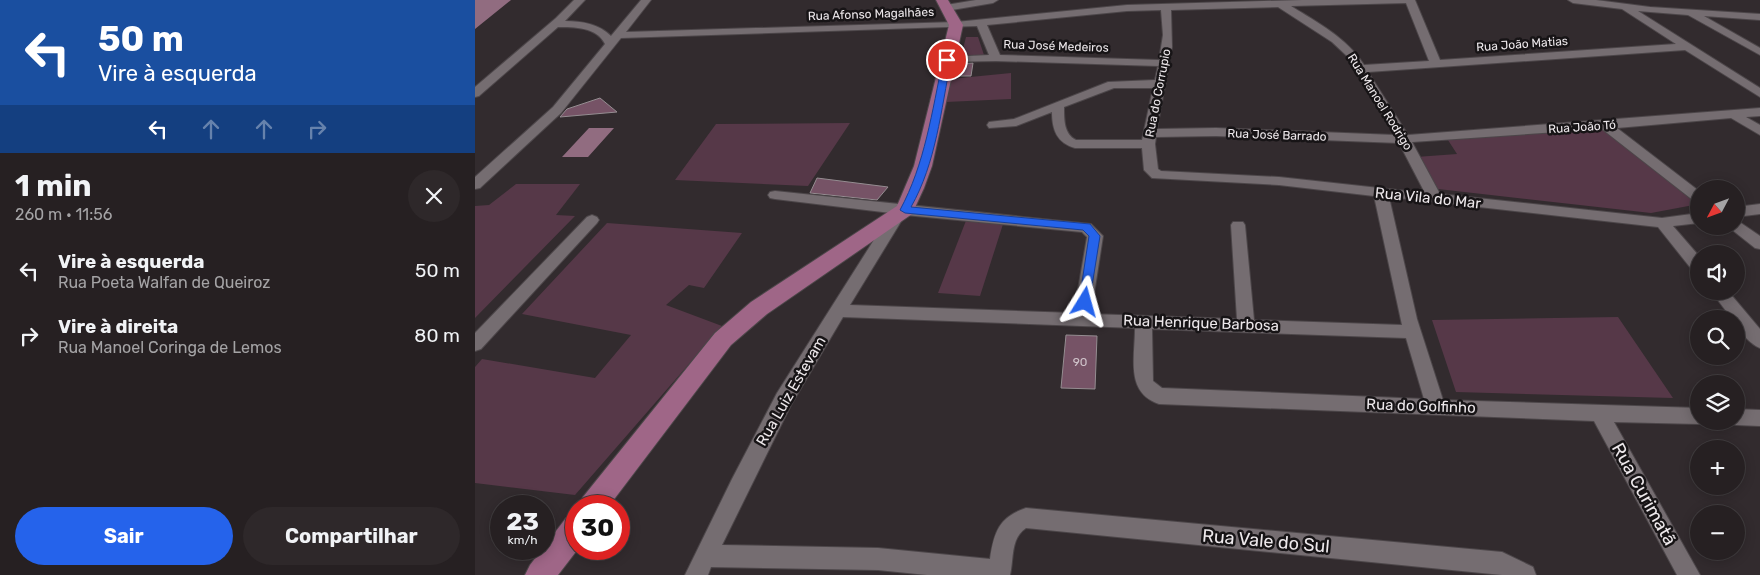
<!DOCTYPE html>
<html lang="pt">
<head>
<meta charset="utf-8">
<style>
  :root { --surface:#262022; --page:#2e282a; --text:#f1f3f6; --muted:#a4a3a5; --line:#423e40; --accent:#2563eb }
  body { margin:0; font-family:Rubik,sans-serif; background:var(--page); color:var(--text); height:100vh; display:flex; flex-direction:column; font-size:19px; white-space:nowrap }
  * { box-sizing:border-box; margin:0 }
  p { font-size:16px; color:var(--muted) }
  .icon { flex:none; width:28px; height:28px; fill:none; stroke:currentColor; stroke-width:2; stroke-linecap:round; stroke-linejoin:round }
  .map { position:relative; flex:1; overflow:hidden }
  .side { display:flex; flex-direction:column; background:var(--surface); width:475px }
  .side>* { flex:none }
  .banner { background:#1a4fa0; color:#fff; overflow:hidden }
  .needle { width:32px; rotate:229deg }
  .tools { position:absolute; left:1215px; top:180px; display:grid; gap:10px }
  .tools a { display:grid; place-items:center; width:55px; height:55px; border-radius:50%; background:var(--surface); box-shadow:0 2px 12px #0003,0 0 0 1px var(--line); font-size:25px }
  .speed { position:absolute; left:15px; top:495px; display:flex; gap:10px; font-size:25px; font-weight:700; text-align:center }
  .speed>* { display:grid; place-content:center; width:65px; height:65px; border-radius:50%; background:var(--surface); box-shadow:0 2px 12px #0003,0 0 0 1px var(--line); line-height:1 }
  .speed small { font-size:12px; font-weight:400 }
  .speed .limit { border:8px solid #d22; background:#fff; color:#111 }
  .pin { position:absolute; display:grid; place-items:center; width:42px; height:42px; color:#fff; margin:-21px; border:2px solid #fff; border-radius:50%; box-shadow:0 1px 5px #0007 }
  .me { position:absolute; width:55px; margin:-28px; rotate:8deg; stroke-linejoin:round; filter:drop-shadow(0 0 4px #0008) }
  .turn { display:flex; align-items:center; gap:18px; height:105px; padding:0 15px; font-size:22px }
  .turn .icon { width:65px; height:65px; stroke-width:2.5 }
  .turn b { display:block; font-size:35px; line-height:42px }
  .lanes { display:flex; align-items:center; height:48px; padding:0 15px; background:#0003; justify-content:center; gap:25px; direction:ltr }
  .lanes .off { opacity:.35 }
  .round { display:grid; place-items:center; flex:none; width:52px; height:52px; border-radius:26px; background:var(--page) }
  .summary { display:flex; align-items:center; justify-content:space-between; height:85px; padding:0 15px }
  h1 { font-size:30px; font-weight:700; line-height:38px }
  .action { display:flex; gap:10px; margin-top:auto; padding:10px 15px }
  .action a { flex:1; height:58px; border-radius:30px; background:var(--accent); color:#fff; font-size:20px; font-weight:700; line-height:58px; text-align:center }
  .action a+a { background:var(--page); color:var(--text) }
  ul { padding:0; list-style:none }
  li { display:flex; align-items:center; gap:15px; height:65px; padding:0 15px }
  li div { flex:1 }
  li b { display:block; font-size:19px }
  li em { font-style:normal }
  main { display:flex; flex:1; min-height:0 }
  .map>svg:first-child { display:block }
  .green { fill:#563848 }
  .water { fill:#916c80 }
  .building { fill:#765366; stroke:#958d91 }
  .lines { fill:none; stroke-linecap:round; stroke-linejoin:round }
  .minor-casing { stroke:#4c4649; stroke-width:2 }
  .major-casing { stroke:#4c4649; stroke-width:2 }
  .minor { fill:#756d71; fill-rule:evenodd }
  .major { fill:#9f6687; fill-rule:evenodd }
  .route { fill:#2563eb; stroke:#184099 }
  .labels { text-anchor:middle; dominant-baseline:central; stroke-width:5; stroke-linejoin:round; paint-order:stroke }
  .far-street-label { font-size:12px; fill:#ede8eb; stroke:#171416 }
  .number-label { font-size:12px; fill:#cfc3ca }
  .street-label { font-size:15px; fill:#ede8eb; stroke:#171416 }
  .near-street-label { font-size:18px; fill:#ede8eb; stroke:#171416 }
</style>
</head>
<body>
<main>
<section class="side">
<div class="banner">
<div class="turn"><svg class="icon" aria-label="left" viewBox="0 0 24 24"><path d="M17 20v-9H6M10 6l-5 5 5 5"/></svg><div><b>50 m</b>Vire à esquerda</div></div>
<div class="lanes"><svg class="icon" aria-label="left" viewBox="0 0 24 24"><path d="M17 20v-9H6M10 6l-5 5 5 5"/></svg><svg class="icon off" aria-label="ahead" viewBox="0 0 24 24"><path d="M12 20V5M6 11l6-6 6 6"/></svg><svg class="icon off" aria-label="ahead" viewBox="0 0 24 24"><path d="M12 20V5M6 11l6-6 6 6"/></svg><svg class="icon off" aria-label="right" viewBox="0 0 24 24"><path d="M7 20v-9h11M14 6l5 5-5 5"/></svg></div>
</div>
<div class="summary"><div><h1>1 min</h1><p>260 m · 11:56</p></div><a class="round"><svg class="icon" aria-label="close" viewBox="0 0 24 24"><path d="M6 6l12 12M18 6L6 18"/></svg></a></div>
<ul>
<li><svg class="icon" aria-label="left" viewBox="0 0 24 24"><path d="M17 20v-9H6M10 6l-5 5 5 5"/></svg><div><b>Vire à esquerda</b><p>Rua Poeta Walfan de Queiroz</p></div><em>50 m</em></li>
<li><svg class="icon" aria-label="right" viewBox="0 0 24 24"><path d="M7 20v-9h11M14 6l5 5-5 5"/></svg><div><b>Vire à direita</b><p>Rua Manoel Coringa de Lemos</p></div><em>80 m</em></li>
</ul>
<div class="action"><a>Sair</a><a>Compartilhar</a></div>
</section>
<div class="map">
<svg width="1285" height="575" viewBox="0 0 1285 575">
  <rect width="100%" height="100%" fill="#322b2e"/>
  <path class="green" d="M491,37H503L509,55L486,57Z
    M536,73V99L471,102L475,79Z
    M375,123L333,186L200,180L241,124Z
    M1127,129L1224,204L1176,213L963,189L941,157L982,154L971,137Z
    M41,184H105L81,215L100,216L0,318V206L14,205Z
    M492,218L529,221L505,296L463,293Z
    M132,223L267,233L229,288L214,285L191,305L247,326L100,495L0,483V367L7,359L120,378L156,335L47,314Z
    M1143,317L1198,398L981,392L957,320Z"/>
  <path class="water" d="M0,0H36L0,29Z
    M114,128H139L113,157H87Z"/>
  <path class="building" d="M498,63L496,76H479L481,64Z
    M125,98L142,112L85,117L92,109Z
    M342,178L413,187L402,200L335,193Z
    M591,335L622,336L620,389L586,388Z"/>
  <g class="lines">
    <defs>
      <path id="minor" d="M99,0H110L90,21C107,21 124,24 136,36L166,0H176L151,32L481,22L652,5L827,0H940L965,60L1201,44L1147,9L1098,3L1093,0H1121L1175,7L1285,14V20L1229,16L1285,48V55L1213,15L1163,11L1285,88V97L1210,50L893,72L933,135L1285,108V116L1271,117L1285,125V135L1256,118L1142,128L1224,191V202L1219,201L1127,129L937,142L965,194L1187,218L1224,213V223L1198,226L1224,256V272L1218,271L1183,227L914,197L942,319L968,400L1224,408V421H1231L1224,424L1139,422L1225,575H1202L1119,421L684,404C650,392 660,358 660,328L368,317L316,405L247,545L403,548L515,559C519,532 524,517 551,508L1027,552L1058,567L1061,575H1027L551,528C535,539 539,559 535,575H452L403,570L236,567L233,575H210L257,479L302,393L416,213L300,199L295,198L293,195L295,192L300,191L616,224L628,236L616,314L762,319L756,225L758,222H768L770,225L779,320L927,325L899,196L804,185L677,178L669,170L667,148H600C582,143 577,130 577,112L541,126L514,128L512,125L514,122L539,119L633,82L680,80L683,66L521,61L468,62L466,60L468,58L472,57L514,55L502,26L146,38L86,113L5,188L0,189V177L78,107L130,44C122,27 99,27 83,27L4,96L0,97V87L81,18ZM931,3L954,61L889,65C872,38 843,23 816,6ZM803,7L857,42L873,57L920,135L741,128L682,129L697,47L696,10ZM686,10L688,35L684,60L525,55L512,25L652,11ZM639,88H678L667,140H601C589,134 589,120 589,107ZM741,136L924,143L950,193L804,177L686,171L683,169L680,144L681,137ZM430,215L607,232L612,237L599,313L375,305ZM677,329L931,338L949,399L687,388L678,381Z
        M501,0H523L518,3L471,11L466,8L471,5Z
        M1285,204V214L1261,217V207Z
        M117,215L122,217L124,220L122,223L6,349L0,351V333L112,217Z
        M1261,221L1266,223L1285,236V249L1280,248L1256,229L1254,226H1261Z
        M1236,291H1253L1285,329V348C1276,345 1261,329 1261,319H1257Z
        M1261,409L1285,410V426L1261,425L1254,423V421H1261Z"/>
      <path id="major" d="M461,0H473L488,25L457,166L449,188L437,214L292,314L256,345L134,506H104L108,497L240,333L276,302L422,206L439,166L474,25Z
        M101,515L103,549L83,575H50L55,565L91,518Z"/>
    </defs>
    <use href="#minor" class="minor-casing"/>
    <use href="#major" class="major-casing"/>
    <use href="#minor" class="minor"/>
    <use href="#major" class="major"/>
  </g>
  <path class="route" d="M472,58L476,60C466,110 461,163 436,207L615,224L625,236L614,305H606L604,302L614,236L608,230L430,213L425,210C450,164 457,111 468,60Z"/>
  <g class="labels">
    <g class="far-street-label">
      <text transform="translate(396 14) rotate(-2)">Rua Afonso Magalhães</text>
      <text transform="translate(1047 44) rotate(-4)">Rua João Matias</text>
      <text transform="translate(581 46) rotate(2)">Rua José Medeiros</text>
      <text transform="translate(683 93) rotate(-79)">Rua do Corrupio</text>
      <text transform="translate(905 102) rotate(58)">Rua Manoel Rodrigo</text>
      <text transform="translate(1107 127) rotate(-4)">Rua João Tó</text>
      <text transform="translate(802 135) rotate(2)">Rua José Barrado</text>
    </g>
    <g class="number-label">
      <text x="605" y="362">90</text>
    </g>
    <g class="street-label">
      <text transform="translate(953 198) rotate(6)">Rua Vila do Mar</text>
      <text transform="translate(726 323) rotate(2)">Rua Henrique Barbosa</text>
      <text transform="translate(316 391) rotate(-60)">Rua Luiz Estevam</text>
      <text transform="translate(946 406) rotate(2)">Rua do Golfinho</text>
    </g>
    <g class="near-street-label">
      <text transform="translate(1169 494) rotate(61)">Rua Curimatã</text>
      <text transform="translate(791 541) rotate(5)">Rua Vale do Sul</text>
    </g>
  </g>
</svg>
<div class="tools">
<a><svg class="needle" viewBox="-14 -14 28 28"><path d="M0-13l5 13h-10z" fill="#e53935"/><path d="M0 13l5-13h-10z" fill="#a4a3a5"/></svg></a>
<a><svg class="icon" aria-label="sound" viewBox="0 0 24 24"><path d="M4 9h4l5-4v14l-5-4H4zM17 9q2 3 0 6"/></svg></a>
<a><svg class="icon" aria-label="search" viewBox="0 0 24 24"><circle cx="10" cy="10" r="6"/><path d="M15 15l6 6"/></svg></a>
<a><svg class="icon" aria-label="layers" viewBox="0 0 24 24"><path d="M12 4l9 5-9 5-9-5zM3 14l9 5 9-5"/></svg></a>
<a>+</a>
<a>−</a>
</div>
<div class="speed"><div>23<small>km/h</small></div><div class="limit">30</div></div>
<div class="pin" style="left:472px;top:60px;background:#d93025"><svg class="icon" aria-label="arrive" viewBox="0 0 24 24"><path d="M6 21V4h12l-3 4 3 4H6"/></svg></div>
<svg class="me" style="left:610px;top:302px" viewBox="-20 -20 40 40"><path d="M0-17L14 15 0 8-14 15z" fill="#2563eb" stroke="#fff" stroke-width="4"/></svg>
</div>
</main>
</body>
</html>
